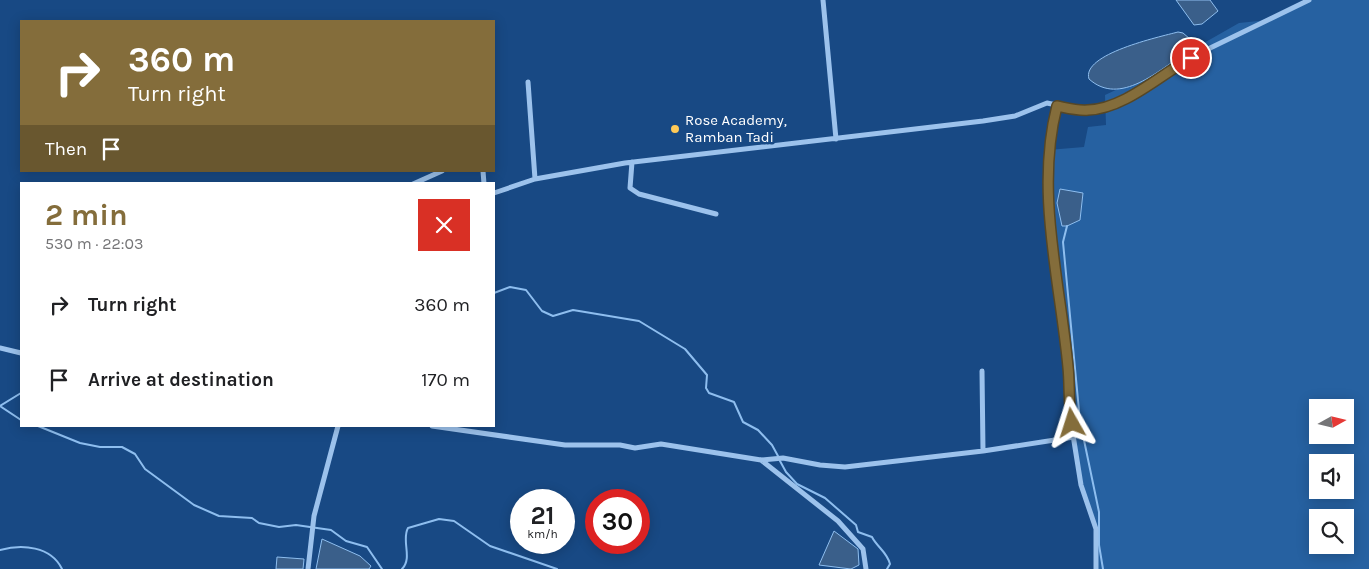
<!DOCTYPE html>
<html lang="en">
<head>
<meta charset="utf-8">
<style>
  :root { --surface:#fff; --page:#f2f2f2; --text:#202124; --muted:#757577; --accent:#846d3b }
  body { margin:0; font-family:Karla,sans-serif; background:var(--page); color:var(--text); height:100vh; display:flex; flex-direction:column; font-size:19px; white-space:nowrap }
  * { box-sizing:border-box; margin:0 }
  p { font-size:16px; color:var(--muted) }
  .icon { flex:none; width:28px; height:28px; fill:none; stroke:currentColor; stroke-width:2; stroke-linecap:round; stroke-linejoin:round }
  .map { position:relative; flex:1; overflow:hidden }
  .details { position:absolute; left:20px; top:182px; width:475px; height:245px; display:flex; flex-direction:column; background:var(--surface); border-radius:0px; box-shadow:0 2px 12px #0003 }
  .details>* { flex:none }
  .hud { position:absolute; left:20px; top:20px; width:475px; height:152px; border-radius:0px; box-shadow:0 2px 12px #0003; background:#846d3b; color:#fff; overflow:hidden }
  .needle { width:32px; rotate:82deg }
  .fabs { position:absolute; left:1309px; top:399px; display:grid; gap:10px }
  .fabs a { display:grid; place-items:center; width:45px; height:45px; border-radius:0px; background:var(--surface); box-shadow:0 2px 12px #0003; font-size:25px }
  .speed { position:absolute; left:510px; top:489px; display:flex; gap:10px; font-size:25px; font-weight:700; text-align:center }
  .speed>* { display:grid; place-content:center; width:65px; height:65px; border-radius:50%; background:var(--surface); box-shadow:0 2px 12px #0003; line-height:1 }
  .speed small { font-size:12px; font-weight:400 }
  .speed .limit { border:8px solid #d22; background:#fff; color:#111 }
  .pin { position:absolute; display:grid; place-items:center; width:42px; height:42px; color:#fff; margin:-21px; border:2px solid #fff; border-radius:50%; box-shadow:0 1px 5px #0007 }
  .me { position:absolute; width:55px; margin:-28px; rotate:354deg; stroke-linejoin:round; filter:drop-shadow(0 0 4px #0008) }
  .turn { display:flex; align-items:center; gap:18px; height:105px; padding:0 25px; font-size:22px }
  .turn .icon { width:65px; height:65px; stroke-width:2.5 }
  .turn b { display:block; font-size:35px; line-height:42px }
  .then { display:flex; align-items:center; height:48px; padding:0 25px; background:#0003; gap:10px; font-size:19px }
  .round { display:grid; place-items:center; flex:none; width:52px; height:52px; border-radius:0px; background:var(--page) }
  .overview { display:flex; align-items:center; justify-content:space-between; height:85px; padding:0 25px }
  h1 { font-size:30px; font-weight:700; line-height:38px; color:var(--accent) }
  ul { padding:0; list-style:none }
  li { display:flex; align-items:center; gap:15px; height:75px; padding:0 25px }
  li div { flex:1 }
  li b { display:block; font-size:19px }
  li em { font-style:normal }
  .map>svg:first-child { display:block }
  .green { fill:#2661a1; fill-rule:evenodd }
  .water { fill:#3a5f8a; stroke:#8ebeef }
  .lines { fill:none; stroke-linecap:round; stroke-linejoin:round }
  .stream { stroke:#8ebeef; stroke-width:2 }
  .street { stroke:#9cc2ec; stroke-width:5 }
  .route-casing { stroke:#564726; stroke-width:12 }
  .route { stroke:#846d3b; stroke-width:9 }
  .poi-dot { fill:#ffca57; stroke:#184984; stroke-width:2 }
  .labels { text-anchor:middle; dominant-baseline:central; stroke-width:5; stroke-linejoin:round; paint-order:stroke }
  .poi-label { font-size:15px; fill:#fff; stroke:#184984; text-anchor:start }
</style>
</head>
<body>
<div class="map">
<svg width="1369" height="569" viewBox="0 0 1369 569">
  <rect width="100%" height="100%" fill="#184984"/>
  <path class="green" d="M1309,0H1369V569H1096V529L1081,485L1069,410L1068,367L1052,242L1048,150L1084,147L1088,127L1106,125L1105,95L1146,76L1239,23L1268,20ZM1318,408H1345V435H1318ZM1318,462H1345V490H1318ZM1318,518H1345V545H1318Z"/>
  <path class="water" d="M1176,0H1210L1218,11L1202,24L1194,25Z
    M1178,32L1183,33L1190,39L1187,52C1159,70 1120,107 1089,79C1081,54 1159,37 1178,32Z
    M1060,189L1083,193L1080,220L1067,226H1062L1057,203Z
    M834,531L858,549L859,565L851,569L819,565Z
    M322,539L360,556L371,566L369,569H316Z
    M277,557L304,559L303,569H276Z"/>
  <g class="lines">
    <path class="stream" d="M1067,226L1063,242L1080,421L1099,512V545L1103,569
      M494,293L510,287L526,290L542,311L553,316L573,310L639,321L685,349L707,375L706,388L709,393L734,402L743,422L758,430L772,445L778,456
      M0,406L21,393
      M0,406L21,420
      M38,426L80,443L100,447H122L135,454L145,469L194,505L219,516L252,518L259,523L279,527L296,525L331,530L346,541L367,547L382,569
      M780,461L786,472L797,484L825,498L856,525L858,532L872,537C877,547 887,552 890,564L887,569
      M0,550C22,544 51,546 62,569
      M402,569C413,558 401,540 408,528L439,519L454,521L490,546L557,569"/>
    <path class="street" d="M823,0L836,139
      M528,82L535,179
      M1057,106L1049,143V210L1068,367L1069,410L1081,485L1096,529V569
      M632,162L630,188L639,194L716,214
      M483,171L484,184
      M413,184L442,171
      M494,193L535,179L625,163L983,121L1015,116L1047,103L1080,110L1104,107L1140,90L1204,51L1309,0
      M0,348L21,353
      M982,371L983,451
      M432,426L565,445H620L635,448L661,444L761,460L783,458L820,465L845,467L983,451L1074,437
      M761,460L838,521L863,549L866,569
      M308,569L314,516L338,426"/>
  </g>
  <g class="lines">
    <defs>
      <path id="route" d="M1072,423C1068,404 1070,386 1068,367C1060,281 1035,191 1057,106C1067,108 1078,111 1088,110C1124,109 1160,75 1191,58"/>
    </defs>
    <use href="#route" class="route-casing"/>
    <use href="#route" class="route"/>
  </g>
  <circle class="poi-dot" cx="675" cy="129" r="5"/>
  <g class="labels">
    <g class="poi-label">
      <text x="685" y="120">Rose Academy,<tspan x="685" dy="17">Ramban Tadi</tspan></text>
    </g>
  </g>
</svg>
<div class="fabs">
<a><svg class="needle" viewBox="-14 -14 28 28"><path d="M0-13l5 13h-10z" fill="#e53935"/><path d="M0 13l5-13h-10z" fill="#757577"/></svg></a>
<a><svg class="icon" aria-label="sound" viewBox="0 0 24 24"><path d="M4 9h4l5-4v14l-5-4H4zM17 9q2 3 0 6"/></svg></a>
<a><svg class="icon" aria-label="search" viewBox="0 0 24 24"><circle cx="10" cy="10" r="6"/><path d="M15 15l6 6"/></svg></a>
</div>
<div class="speed"><div>21<small>km/h</small></div><div class="limit">30</div></div>
<div class="pin" style="left:1191px;top:58px;background:#d93025"><svg class="icon" aria-label="arrive" viewBox="0 0 24 24"><path d="M6 21V4h12l-3 4 3 4H6"/></svg></div>
<svg class="me" style="left:1072px;top:423px" viewBox="-20 -20 40 40"><path d="M0-17L14 15 0 8-14 15z" fill="#846d3b" stroke="#fff" stroke-width="4"/></svg>
<div class="hud">
<div class="turn"><svg class="icon" aria-label="right" viewBox="0 0 24 24"><path d="M7 20v-9h11M14 6l5 5-5 5"/></svg><div><b>360 m</b>Turn right</div></div>
<div class="then">Then<svg class="icon" aria-label="arrive" viewBox="0 0 24 24"><path d="M6 21V4h12l-3 4 3 4H6"/></svg></div>
</div>
<section class="details">
<div class="overview"><div><h1>2 min</h1><p>530 m · 22:03</p></div><a class="round" style="background:#d93025;color:#fff"><svg class="icon" aria-label="close" viewBox="0 0 24 24"><path d="M6 6l12 12M18 6L6 18"/></svg></a></div>
<ul>
<li><svg class="icon" aria-label="right" viewBox="0 0 24 24"><path d="M7 20v-9h11M14 6l5 5-5 5"/></svg><div><b>Turn right</b></div><em>360 m</em></li>
<li><svg class="icon" aria-label="arrive" viewBox="0 0 24 24"><path d="M6 21V4h12l-3 4 3 4H6"/></svg><div><b>Arrive at destination</b></div><em>170 m</em></li>
</ul>
</section>
</div>
</body>
</html>
